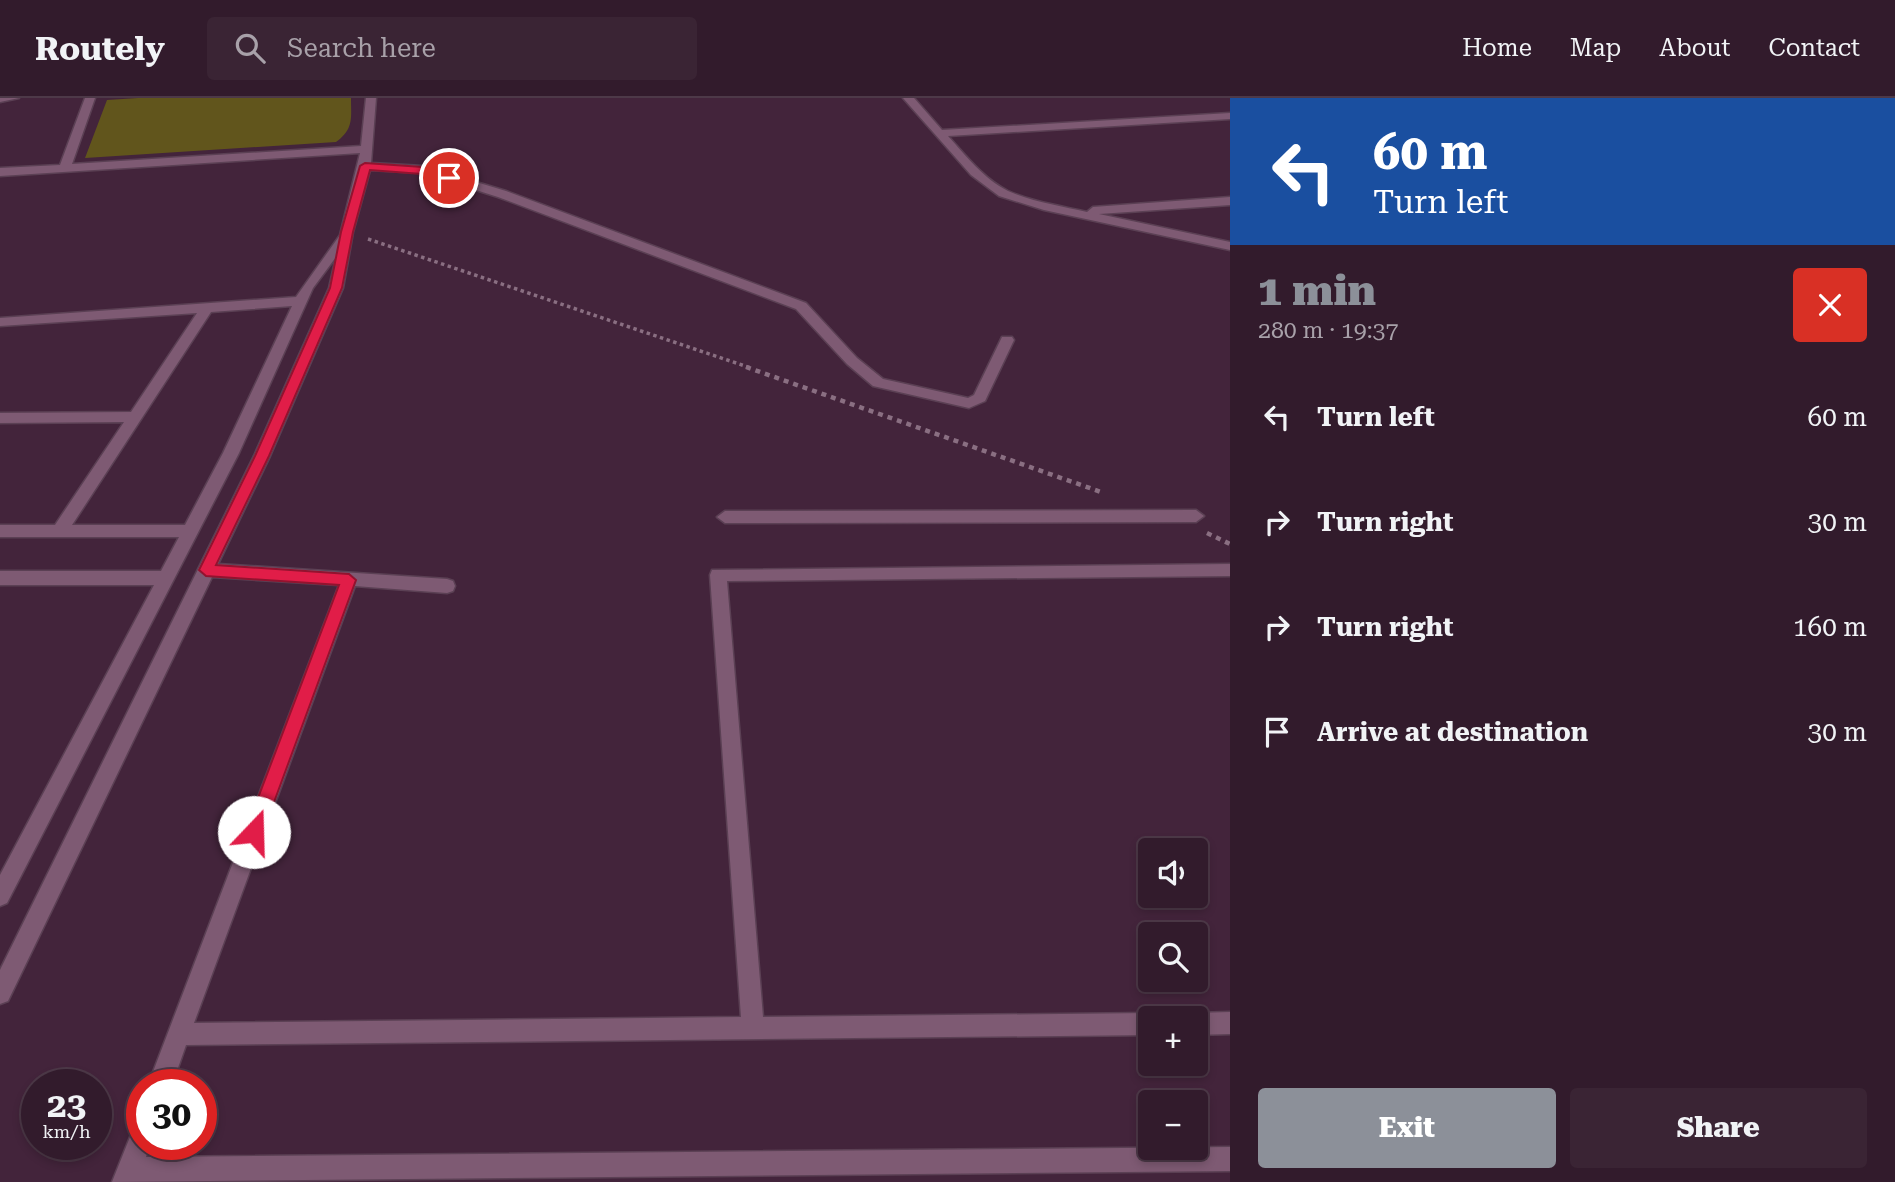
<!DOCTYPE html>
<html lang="en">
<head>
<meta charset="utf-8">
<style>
  :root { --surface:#321b2c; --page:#3a2434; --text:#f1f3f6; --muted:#a8a1a9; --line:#4d3948; --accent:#8c9099 }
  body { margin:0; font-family:"Roboto Serif",serif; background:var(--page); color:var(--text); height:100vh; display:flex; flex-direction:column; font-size:26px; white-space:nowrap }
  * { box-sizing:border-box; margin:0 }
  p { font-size:23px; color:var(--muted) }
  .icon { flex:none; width:38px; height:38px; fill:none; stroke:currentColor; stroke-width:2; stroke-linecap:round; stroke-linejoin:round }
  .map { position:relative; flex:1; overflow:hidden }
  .drawer { display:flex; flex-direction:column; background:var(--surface); width:665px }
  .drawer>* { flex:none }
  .top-card { background:#1a4fa0; color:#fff; overflow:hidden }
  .controls { position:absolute; left:1138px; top:740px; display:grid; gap:14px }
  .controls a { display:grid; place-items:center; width:70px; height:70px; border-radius:7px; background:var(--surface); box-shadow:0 4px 10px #0003,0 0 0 2px var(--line); font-size:35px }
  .speed { position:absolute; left:21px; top:971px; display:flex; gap:14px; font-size:35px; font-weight:700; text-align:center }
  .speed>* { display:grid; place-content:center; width:91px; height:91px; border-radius:50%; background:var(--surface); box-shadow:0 4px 10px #0003,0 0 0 2px var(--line); line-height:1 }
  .speed small { font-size:18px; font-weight:400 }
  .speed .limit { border:10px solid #d22; background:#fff; color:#111 }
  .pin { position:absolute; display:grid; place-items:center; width:60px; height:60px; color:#fff; margin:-30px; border:4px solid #fff; border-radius:50%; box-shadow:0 2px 7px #0007 }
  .me { position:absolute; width:77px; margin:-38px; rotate:21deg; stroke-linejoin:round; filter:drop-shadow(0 0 5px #0008) }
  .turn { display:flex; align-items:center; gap:24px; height:147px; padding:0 28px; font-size:32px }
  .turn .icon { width:91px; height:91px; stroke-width:2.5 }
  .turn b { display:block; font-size:49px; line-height:60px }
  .round { display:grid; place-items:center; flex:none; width:74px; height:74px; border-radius:7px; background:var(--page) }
  .summary { display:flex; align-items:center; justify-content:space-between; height:119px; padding:0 28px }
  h1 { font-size:42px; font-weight:800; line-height:52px; color:var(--accent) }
  .action { display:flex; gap:14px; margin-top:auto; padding:14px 28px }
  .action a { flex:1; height:80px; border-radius:7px; background:var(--accent); color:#fff; font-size:28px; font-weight:800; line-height:80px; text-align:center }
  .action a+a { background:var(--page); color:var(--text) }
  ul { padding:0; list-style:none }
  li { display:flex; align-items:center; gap:21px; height:105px; padding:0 28px }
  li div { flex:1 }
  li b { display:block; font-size:26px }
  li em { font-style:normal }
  header { display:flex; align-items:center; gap:42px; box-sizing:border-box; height:98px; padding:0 35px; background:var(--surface); border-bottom:2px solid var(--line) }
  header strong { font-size:33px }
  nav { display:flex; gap:38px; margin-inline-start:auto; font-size:24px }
  .search { width:490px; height:63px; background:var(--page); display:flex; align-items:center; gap:18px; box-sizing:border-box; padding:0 24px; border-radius:7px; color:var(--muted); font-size:26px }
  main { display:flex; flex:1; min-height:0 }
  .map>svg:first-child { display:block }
  .green { fill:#61551c }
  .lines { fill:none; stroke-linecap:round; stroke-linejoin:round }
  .minor-casing { stroke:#5b4054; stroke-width:3 }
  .path-far1 { stroke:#8a6f82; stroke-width:3.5; stroke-dasharray:3.5 3.5; stroke-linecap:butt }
  .path { stroke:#8a6f82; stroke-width:4.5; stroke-dasharray:5 5; stroke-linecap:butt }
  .minor { fill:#7e5a73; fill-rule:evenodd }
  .route { fill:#e11d48; stroke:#92132f; stroke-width:2 }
</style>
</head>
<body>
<header>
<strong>Routely</strong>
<div class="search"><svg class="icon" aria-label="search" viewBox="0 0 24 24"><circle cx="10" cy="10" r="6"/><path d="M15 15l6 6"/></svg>Search here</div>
<nav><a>Home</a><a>Map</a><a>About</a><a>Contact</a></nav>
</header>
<main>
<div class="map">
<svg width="1230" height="1084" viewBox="0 0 1230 1084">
  <rect width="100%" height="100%" fill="#43243b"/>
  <path class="green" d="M138,0H351C351,20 354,31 336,44L85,60L107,2Z"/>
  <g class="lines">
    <defs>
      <path id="minor" d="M0,0H19L0,4Z
        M85,0H95L72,66L361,48L366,0H376L371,65L423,68L506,93L806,205L857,260L883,281L968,300L974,297L1002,239H1012L1014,242L985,303L969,310L873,288L847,266L796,211L498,99L422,75L370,72L353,134L343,190L270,358L218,466L447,481L453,483L455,488L453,493L447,495L355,488L194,925L741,919L710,477L712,472L1230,466V478L727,483L763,919L1150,915L1159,920H1150V937L186,947L172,987H148L339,487L212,479L8,903L0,906V872L254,358L329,190L336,159L313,190L239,355L7,805L0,808V777L154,487H0V473H161L179,439H0V427H55L124,324L0,325V315L131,314L197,215L0,228V220L296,199L340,137L360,55L0,78V70L60,67ZM292,208L223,355L185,427H72L211,214Z
        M903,0H914L942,32L1230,15V21L948,38C966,58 984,81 1008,93C1033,104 1061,108 1087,114L1093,109L1230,99V107L1099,116L1230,144V152L1044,112L999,98L971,77Z
        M1196,412L1204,418L1196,424L725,425L717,419L725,413Z
        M1230,914V936L1195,937V920H1186L1195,915Z
        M142,1025V1046H150L146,1059L1230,1049V1073L112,1084L134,1029Z"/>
    </defs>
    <use href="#minor" class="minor-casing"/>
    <path class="path-far1" d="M368,141L751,270"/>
    <path class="path" d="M746,269L1101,394
      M1207,435L1230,446"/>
    <use href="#minor" class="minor"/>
  </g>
  <path class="route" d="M365,65L423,69L455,80L449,83L422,76L370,72L353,134L342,190L269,358L216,467L349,476L356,482L263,734L261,740L254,743L248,740L245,734L339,487L206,478L199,472L255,358L330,190L341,134L360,68Z"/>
</svg>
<div class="controls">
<a><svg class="icon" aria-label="sound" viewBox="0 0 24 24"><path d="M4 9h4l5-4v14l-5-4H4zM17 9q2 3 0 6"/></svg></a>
<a><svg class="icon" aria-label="search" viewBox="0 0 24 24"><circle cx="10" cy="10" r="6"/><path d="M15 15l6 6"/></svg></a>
<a>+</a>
<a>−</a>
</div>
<div class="speed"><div>23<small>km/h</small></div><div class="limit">30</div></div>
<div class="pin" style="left:449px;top:80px;background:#d93025"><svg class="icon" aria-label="arrive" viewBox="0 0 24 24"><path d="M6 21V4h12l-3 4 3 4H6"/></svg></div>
<svg class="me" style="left:254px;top:734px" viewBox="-20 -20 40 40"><circle r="19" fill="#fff"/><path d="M0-13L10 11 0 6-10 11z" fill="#e11d48"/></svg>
</div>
<section class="drawer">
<div class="top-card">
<div class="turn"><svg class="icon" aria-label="left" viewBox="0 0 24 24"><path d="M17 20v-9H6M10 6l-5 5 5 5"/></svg><div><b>60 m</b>Turn left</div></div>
</div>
<div class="summary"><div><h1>1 min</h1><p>280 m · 19:37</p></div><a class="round" style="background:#d93025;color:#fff"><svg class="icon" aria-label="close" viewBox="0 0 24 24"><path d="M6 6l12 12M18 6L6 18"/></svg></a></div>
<ul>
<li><svg class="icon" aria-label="left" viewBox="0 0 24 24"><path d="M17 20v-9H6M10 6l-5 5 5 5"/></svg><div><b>Turn left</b></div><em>60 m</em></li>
<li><svg class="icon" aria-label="right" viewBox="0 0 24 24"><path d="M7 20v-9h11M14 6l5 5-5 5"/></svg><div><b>Turn right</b></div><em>30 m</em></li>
<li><svg class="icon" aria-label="right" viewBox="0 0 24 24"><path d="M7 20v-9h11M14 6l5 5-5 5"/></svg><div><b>Turn right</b></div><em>160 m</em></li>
<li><svg class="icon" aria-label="arrive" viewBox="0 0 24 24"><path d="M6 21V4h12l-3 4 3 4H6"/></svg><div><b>Arrive at destination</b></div><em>30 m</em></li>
</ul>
<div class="action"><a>Exit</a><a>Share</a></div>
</section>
</main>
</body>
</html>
